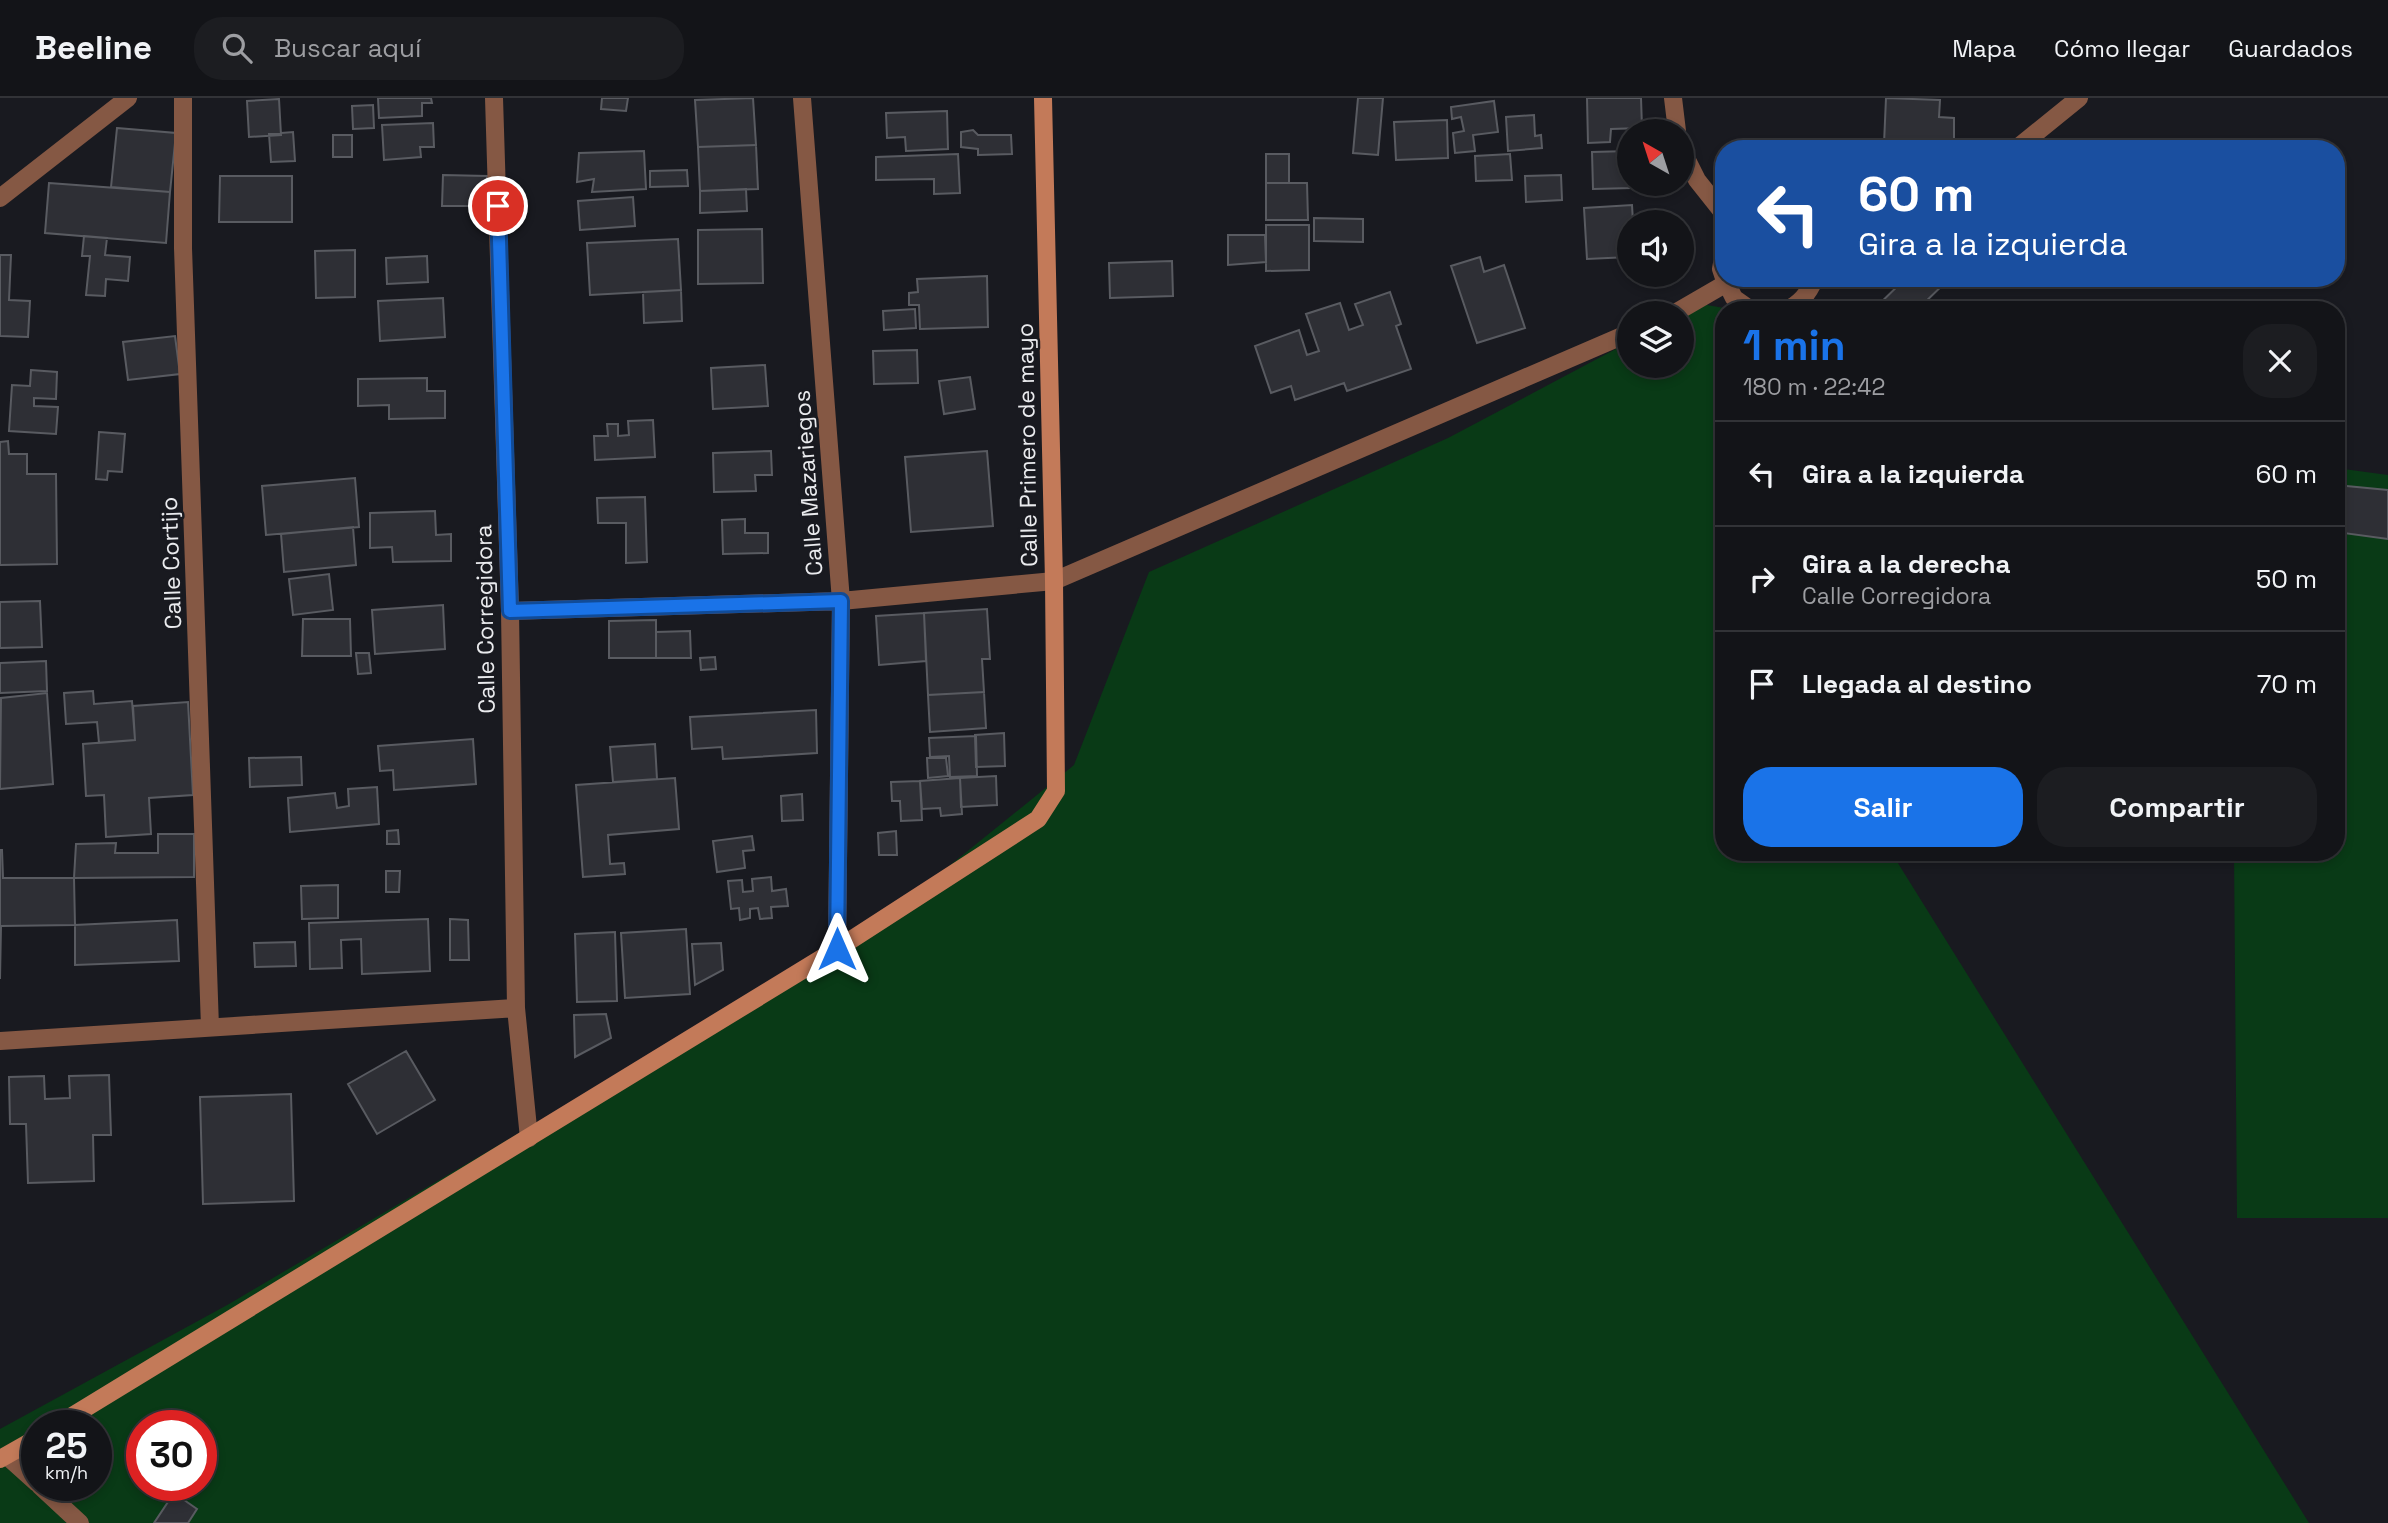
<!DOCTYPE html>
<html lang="es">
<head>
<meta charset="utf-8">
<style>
  :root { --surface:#131418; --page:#1c1d21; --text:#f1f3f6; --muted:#9d9ea2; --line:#323337; --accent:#1a73e8 }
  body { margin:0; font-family:"Space Grotesk",sans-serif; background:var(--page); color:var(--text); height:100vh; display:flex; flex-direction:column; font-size:26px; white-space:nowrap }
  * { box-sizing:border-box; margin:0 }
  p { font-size:23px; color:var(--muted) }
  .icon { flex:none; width:38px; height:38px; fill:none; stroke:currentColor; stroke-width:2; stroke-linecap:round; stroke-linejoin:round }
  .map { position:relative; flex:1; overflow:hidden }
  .drawer { position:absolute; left:1715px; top:203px; width:630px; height:560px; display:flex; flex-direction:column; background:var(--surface); border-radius:28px; box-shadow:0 4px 10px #0003,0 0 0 2px var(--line) }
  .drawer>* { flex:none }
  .banner { position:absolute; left:1715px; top:42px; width:630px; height:147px; border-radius:28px; box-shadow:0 4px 10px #0003,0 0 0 2px var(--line); background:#1a4fa0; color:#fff; overflow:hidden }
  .needle { width:46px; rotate:321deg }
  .buttons { position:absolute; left:1617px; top:21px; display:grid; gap:14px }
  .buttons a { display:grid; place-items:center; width:77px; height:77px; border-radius:50%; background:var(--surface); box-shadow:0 4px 10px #0003,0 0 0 2px var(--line); font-size:35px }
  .speed { position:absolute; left:21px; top:1312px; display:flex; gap:14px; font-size:35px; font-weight:700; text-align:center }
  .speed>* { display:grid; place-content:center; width:91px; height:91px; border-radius:50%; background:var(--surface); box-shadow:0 4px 10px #0003,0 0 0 2px var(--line); line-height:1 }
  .speed small { font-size:18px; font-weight:400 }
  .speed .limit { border:10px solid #d22; background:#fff; color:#111 }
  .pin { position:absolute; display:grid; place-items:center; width:60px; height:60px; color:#fff; margin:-30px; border:4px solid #fff; border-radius:50%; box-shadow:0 2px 7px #0007 }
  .me { position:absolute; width:77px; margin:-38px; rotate:0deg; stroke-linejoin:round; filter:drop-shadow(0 0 5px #0008) }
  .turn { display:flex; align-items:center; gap:24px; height:147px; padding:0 28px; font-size:32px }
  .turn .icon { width:91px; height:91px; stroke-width:2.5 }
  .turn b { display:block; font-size:49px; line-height:60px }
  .round { display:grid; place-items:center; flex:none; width:74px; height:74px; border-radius:28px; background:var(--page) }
  .head { display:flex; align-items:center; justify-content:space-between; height:119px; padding:0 28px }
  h1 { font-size:42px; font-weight:700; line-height:52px; color:var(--accent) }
  .action { display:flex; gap:14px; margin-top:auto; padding:14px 28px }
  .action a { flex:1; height:80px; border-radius:28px; background:var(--accent); color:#fff; font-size:28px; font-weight:700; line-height:80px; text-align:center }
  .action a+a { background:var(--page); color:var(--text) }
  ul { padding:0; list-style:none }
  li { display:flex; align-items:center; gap:21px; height:105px; padding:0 28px; border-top:2px solid var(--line) }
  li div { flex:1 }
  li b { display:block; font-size:26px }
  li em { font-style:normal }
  header { display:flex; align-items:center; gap:42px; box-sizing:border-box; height:98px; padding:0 35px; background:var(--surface); border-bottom:2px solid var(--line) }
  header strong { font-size:33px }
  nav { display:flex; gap:38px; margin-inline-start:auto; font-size:24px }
  .search { width:490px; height:63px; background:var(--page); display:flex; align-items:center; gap:18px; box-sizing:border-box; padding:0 24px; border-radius:28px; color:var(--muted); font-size:26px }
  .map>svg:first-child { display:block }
  .green { fill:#093a16; fill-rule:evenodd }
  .building { fill:#2e2f35; stroke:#595b61; stroke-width:2 }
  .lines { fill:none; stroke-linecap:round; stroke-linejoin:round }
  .lane { stroke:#855844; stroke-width:18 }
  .street { stroke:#855844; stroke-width:18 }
  .secondary { stroke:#c37a59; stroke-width:18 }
  .route-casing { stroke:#114b97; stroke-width:18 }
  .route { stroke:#1a73e8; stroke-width:12 }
  .labels { text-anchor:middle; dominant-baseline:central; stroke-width:5; stroke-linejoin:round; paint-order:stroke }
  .street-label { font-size:23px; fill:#eaebee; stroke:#191a20 }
</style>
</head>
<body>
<header>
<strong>Beeline</strong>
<div class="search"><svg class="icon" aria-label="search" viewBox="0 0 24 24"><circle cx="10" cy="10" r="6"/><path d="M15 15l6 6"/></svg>Buscar aquí</div>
<nav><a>Mapa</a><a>Cómo llegar</a><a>Guardados</a></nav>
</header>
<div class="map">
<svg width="2388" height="1425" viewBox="0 0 2388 1425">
  <rect width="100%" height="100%" fill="#191a20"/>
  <path class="green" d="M1701,206L1736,212H1724V754H1891L2309,1425H0V1331L229,1206L563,1009L907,802L1074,667L1149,474L1448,340L1629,244V268H1682V216ZM37,1328H96V1388H37ZM142,1328H201V1388H142Z
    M2336,370L2388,377V1120H2237L2234,754H2336Z"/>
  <path class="building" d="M378,0H431L432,5H422V18L379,20Z
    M602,0H628L626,13L601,11Z
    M753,0L756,47L698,49L695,2Z
    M1358,0H1383L1378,57L1353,55Z
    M1587,0H1641L1642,30L1611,31L1610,44L1588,45Z
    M1886,0L1940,2L1939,19L1954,20V41L1941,51H1907V48L1884,46Z
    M279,1L281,37L249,39L247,3Z
    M1494,3L1498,34L1473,37L1475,53L1455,55L1453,35L1464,33L1461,19L1452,21L1451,9Z
    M373,7L374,30L353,31L352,8Z
    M947,13L948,51L906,53L905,39L887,40L886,15Z
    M1534,17L1535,38L1541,37L1542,50L1508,53L1506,19Z
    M1447,22L1448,60L1396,62L1394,24Z
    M433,25L434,49H420L421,59L384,62L382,27Z
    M117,30L176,35L170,94L111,89Z
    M973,32L978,37H1011L1012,56L978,57V51L961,49V34Z
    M293,34L295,63L271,64L269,36Z
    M333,37H352V59H333Z
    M756,47L758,91L700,93L698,49Z
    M644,53L646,91L592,94L594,81L577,84L579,55Z
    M1629,53V86H1632V90L1593,91L1592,54Z
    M958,56L960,95L934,96V81L876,82V59Z
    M1266,56H1289V85H1266Z
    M1510,56L1512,82L1476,83L1475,58Z
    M687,72L688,88L650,89V73Z
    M443,77L487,78V108H442Z
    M1561,77L1562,102L1526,104L1525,78Z
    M220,78H292V124H219Z
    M49,85L170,94L166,145L45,135Z
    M1266,85H1307L1308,122H1266Z
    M746,91L747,113L700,115V93Z
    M633,99L635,128L580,132L578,103Z
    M1632,107L1633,124H1629V159L1587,161L1584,110Z
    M1314,120L1363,121V144L1314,143Z
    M1266,127H1309V172L1266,173Z
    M762,131L763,185L698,186V132Z
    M1228,137H1265L1266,164L1228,167Z
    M84,138L107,140L105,157L130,159L128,183L106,181L105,198L86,197L90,158H82Z
    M678,141L681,192L590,197L587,145Z
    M355,152V199L316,200L315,153Z
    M0,157H11L9,202L30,203L28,239L0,238Z
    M427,158L428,184L387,186L386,160Z
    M1480,159L1484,174L1504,167L1525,230L1477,245L1451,168Z
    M1172,163L1173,198L1110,200L1109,165Z
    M987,178L988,229L920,231L919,207H909V195L918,194L917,181Z
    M1906,180H1950L1917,212H1873Z
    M681,192L682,223L644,225L643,194Z
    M1390,194L1401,226L1396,228L1411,271L1347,293L1344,285L1295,302L1291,288L1271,295L1255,248L1299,232L1307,257L1319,253L1306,216L1340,205L1349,232L1363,227L1355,206Z
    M443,200L445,239L380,243L378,203Z
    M915,211L916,230L884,232L883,213Z
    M175,238L180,276L128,282L123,244Z
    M917,252L918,285L874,286L873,253Z
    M765,267L768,308L713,311L711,270Z
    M31,272L57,274L56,301L34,300V308L58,309L56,336L9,333L12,287L30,288Z
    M970,279L975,311L944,316L939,283Z
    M427,280V293H445V320L389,321V307L358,308V281Z
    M653,322L655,359L595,362L594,338H608L607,326H618V338L629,337L628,323Z
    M99,334L125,336L122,374L108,373L107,382L96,381Z
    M8,343L9,356H27V376H56L57,466L0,467V344Z
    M771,353L772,377H755L756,393L714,394L713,355Z
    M987,353L993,428L911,434L905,359Z
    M355,380L359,429L266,437L262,388Z
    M2336,387L2388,392V441L2336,434Z
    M645,399L647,464L626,465V425H598L597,400Z
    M435,413L436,437L451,436V463L393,464L392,449L370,450V415Z
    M745,421V435H768V455L723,456L722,422Z
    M353,429L356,467L284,474L281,436Z
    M329,476L333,512L293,517L289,481Z
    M40,503L42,549L0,550V504Z
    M443,507L445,551L375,556L372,512Z
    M987,511L990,561H982L984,594L928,597L924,515Z
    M924,515L926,563L879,567L876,518Z
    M303,521H350L351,558H302Z
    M656,522V560H609V523Z
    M690,533L691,560H656V534Z
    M356,555H369L371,575L358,576Z
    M715,559L716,571L701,572L700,560Z
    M46,563L47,593L0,595V565Z
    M93,593L94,606L132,603L135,642L99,645L97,624L66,626L64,595Z
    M984,594L986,630L930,634L928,597Z
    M47,595L53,686L0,691L1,600Z
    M188,604L193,697L149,700L151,736L106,739L104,697L86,698L83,646L135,642L133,608Z
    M816,612L817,655L723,661L722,649L692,651L690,619Z
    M1004,635L1005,668L976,669L975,637Z
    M976,638L977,678L950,679L949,658L930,659L929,640Z
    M473,641L476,686L394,692L393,672L380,673L378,648Z
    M655,646L657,681L613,684L610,649Z
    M301,659L302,687L250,689L249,660Z
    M927,660H946L948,678L928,680Z
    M996,678L997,707L961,709L960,680Z
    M675,680L679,731L608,737L610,766L624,765L625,776L583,779L576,687Z
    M960,680L962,716L941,718L940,710L922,711L920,683Z
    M920,683L922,722L901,723L900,703H892L891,684Z
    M377,689L379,726L290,734L288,700L335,695L337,710L349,708L348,691Z
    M802,696L803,722L782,723L781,698Z
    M398,732L399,746H387V733Z
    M896,733L897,757H879L878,735Z
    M158,736H194V779L74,780L76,746L116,745L115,755H158Z
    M752,738L754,752L743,753L745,770L717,774L713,743Z
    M0,752H2L3,780H74L75,827L1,828L0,881Z
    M386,773H400L399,794H386Z
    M771,779L772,793L786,791L788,808L771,809L772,820L760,821L758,810L750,811V820L740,822L739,810L731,811L728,783L742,782L743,794L753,793L752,781Z
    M338,787V820L302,821L301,788Z
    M428,821L430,873L362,876L361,841L341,842L342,870L310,871L309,825Z
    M450,821L468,822L469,862H450Z
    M177,822L179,863L75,867V827Z
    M686,831L690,896L625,900L621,835Z
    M615,834L617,903L577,904L575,836Z
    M295,844L296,868L255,869L254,845Z
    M721,845L723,872L695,887L692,846Z
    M606,916L611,940L575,959L574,917Z
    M406,953L435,1002L377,1036L348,986Z
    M109,977L111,1037H93L94,1083L28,1085L26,1026H10L9,979L44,978L45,1001L70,1000L69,978Z
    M291,996L294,1103L203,1106L200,999Z
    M174,1395L197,1411L188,1425H154Z"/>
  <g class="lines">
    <path class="lane" d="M7,1358L37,1385
      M40,1388L80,1425"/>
    <path class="street" d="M183,0V150L210,929
      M494,0L510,513L516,910L529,1040
      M802,0L841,503L837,851
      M1673,0L1677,33
      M2016,51L2079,0
      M1682,52L1697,82L1724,116
      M0,100L128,0
      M1724,154L1721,171L1724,180
      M1724,180L1734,200L1751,212
      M1786,212C1800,206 1809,195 1815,180
      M1675,215L1725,186
      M510,513L841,503L1054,483L1629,235
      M0,943L516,910"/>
    <path class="secondary" d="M56,1328L837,851L1038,721L1056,693L1054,483L1043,0
      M0,1361L37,1340"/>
  </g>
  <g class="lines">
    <defs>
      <path id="route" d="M498,108L510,513L841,503L837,851"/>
    </defs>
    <use href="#route" class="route-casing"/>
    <use href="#route" class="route"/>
  </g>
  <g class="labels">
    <g class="street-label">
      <text transform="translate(1027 347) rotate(-91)">Calle Primero de mayo</text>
      <text transform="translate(808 385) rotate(-94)">Calle Mazariegos</text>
      <text transform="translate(171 465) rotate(-92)">Calle Cortijo</text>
      <text transform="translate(485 521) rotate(-91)">Calle Corregidora</text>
    </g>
  </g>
</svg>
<div class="buttons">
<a><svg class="needle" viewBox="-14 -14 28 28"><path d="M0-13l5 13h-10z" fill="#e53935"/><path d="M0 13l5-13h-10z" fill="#9d9ea2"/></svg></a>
<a><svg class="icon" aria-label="sound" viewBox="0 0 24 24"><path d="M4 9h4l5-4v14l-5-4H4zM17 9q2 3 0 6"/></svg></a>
<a><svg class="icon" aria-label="layers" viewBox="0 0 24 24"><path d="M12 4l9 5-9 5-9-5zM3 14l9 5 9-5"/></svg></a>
</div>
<div class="speed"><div>25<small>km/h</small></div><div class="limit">30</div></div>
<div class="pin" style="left:498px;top:108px;background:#d93025"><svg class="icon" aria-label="arrive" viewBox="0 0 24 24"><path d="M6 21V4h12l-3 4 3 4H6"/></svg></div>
<svg class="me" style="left:837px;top:851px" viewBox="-20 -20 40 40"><path d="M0-17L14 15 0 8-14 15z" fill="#1a73e8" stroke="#fff" stroke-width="4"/></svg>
<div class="banner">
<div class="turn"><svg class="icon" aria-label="left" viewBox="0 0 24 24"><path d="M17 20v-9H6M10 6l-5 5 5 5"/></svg><div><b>60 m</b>Gira a la izquierda</div></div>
</div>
<section class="drawer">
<div class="head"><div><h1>1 min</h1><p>180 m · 22:42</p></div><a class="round"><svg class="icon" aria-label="close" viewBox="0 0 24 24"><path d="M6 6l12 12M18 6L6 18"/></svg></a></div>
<ul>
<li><svg class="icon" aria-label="left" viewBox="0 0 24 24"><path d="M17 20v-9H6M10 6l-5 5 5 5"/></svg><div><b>Gira a la izquierda</b></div><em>60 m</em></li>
<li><svg class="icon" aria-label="right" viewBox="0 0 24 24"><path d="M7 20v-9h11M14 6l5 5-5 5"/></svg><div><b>Gira a la derecha</b><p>Calle Corregidora</p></div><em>50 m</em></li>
<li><svg class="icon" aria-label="arrive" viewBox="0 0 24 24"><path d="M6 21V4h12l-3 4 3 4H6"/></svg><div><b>Llegada al destino</b></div><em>70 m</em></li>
</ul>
<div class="action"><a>Salir</a><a>Compartir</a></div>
</section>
</div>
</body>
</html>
